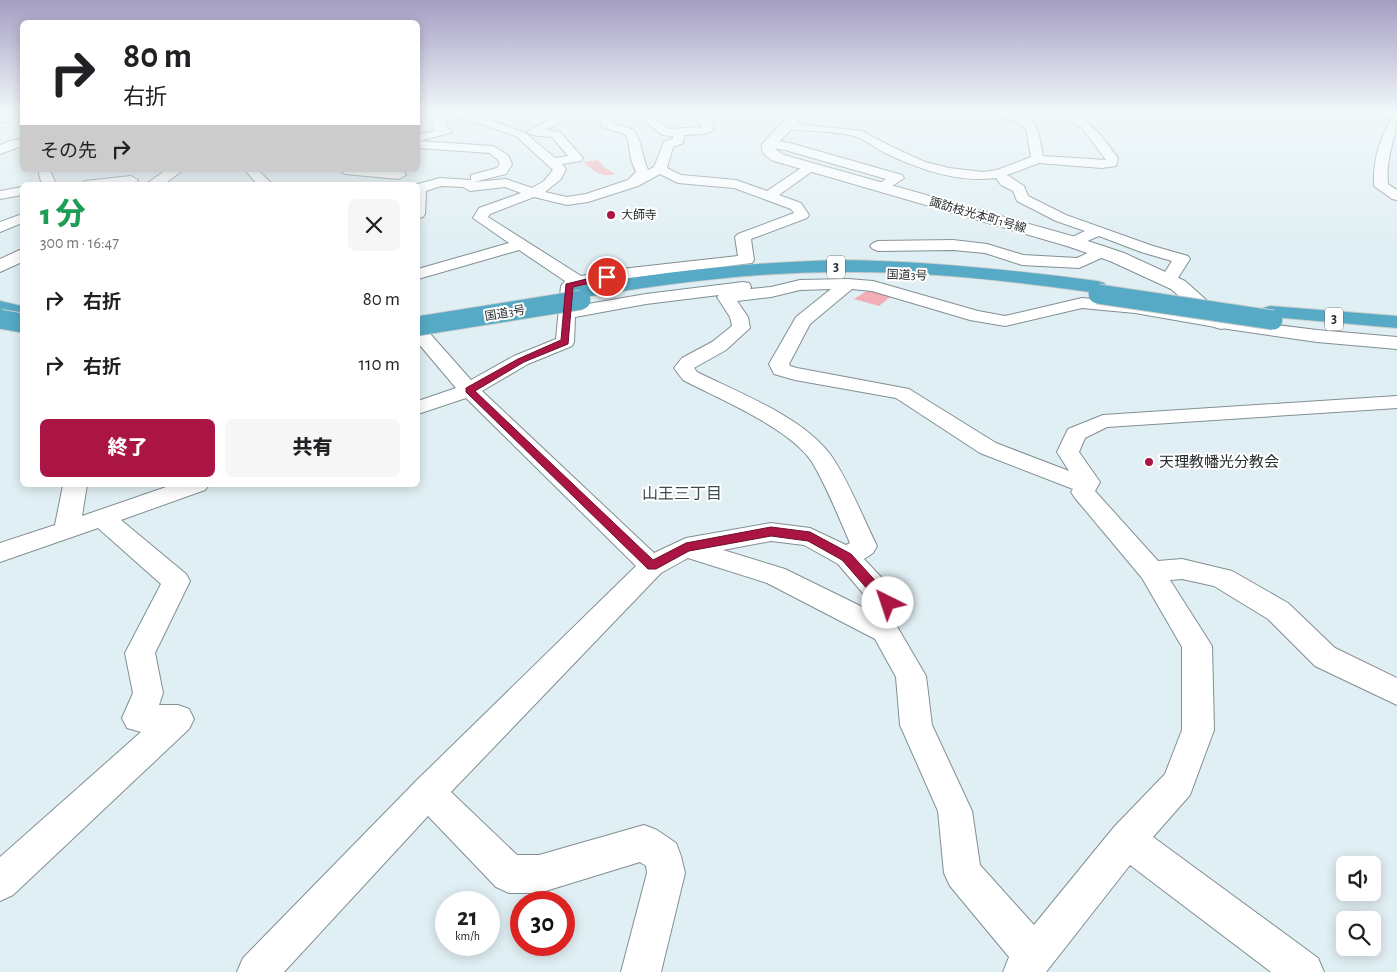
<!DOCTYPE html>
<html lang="ja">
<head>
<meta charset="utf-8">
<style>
  :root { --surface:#fff; --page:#f6f6f6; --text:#202124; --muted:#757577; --accent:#aa1543 }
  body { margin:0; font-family:"Alegreya Sans","Noto Sans JP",sans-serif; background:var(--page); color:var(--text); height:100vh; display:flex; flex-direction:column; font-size:19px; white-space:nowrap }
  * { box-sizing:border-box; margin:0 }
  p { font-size:16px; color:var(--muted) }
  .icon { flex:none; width:28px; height:28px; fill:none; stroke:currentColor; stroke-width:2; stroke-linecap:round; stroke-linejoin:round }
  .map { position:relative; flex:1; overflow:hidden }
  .panel { position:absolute; left:20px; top:182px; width:400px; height:305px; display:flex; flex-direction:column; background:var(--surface); border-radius:8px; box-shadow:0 2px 12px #0003 }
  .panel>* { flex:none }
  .hud { position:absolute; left:20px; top:20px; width:400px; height:152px; border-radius:8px; box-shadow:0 2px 12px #0003; background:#fff; color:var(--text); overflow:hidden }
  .fabs { position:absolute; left:1336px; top:856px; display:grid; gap:10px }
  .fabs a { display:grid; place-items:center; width:45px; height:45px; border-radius:8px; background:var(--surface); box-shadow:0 2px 12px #0003; font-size:25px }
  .speed { position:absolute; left:435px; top:891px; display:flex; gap:10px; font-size:25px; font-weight:700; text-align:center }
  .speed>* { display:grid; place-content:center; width:65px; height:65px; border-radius:50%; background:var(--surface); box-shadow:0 2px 12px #0003; line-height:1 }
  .speed small { font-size:12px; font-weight:400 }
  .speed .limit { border:8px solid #d22; background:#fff; color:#111 }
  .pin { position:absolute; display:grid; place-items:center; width:42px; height:42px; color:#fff; margin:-21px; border:2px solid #fff; border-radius:50%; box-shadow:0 1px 5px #0007 }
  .me { position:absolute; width:55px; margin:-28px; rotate:319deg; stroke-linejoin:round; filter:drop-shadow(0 0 4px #0008) }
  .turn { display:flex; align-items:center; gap:18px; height:105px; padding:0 20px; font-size:22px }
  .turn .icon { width:65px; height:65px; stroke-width:2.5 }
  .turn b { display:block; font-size:35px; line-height:42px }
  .then { display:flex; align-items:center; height:48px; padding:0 20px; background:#0003; gap:10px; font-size:19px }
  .round { display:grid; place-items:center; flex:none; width:52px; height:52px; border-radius:8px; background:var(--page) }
  .overview { display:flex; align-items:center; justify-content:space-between; height:85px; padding:0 20px }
  h1 { font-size:30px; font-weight:800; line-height:38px; color:#1e9e55 }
  .primary-button { display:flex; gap:10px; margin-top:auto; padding:10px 20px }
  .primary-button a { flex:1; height:58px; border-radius:8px; background:var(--accent); color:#fff; font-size:20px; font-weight:800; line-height:58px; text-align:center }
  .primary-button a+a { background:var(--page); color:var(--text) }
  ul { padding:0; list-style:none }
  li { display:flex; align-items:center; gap:15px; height:65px; padding:0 20px }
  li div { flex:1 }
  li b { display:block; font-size:19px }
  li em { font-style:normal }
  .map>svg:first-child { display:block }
  .green { fill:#f3adb5 }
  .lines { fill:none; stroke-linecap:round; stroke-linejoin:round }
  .street-casing { stroke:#828f94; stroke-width:2 }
  .secondary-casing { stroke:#828f94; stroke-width:2 }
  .highway-casing { stroke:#cbcdcd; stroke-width:2 }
  .street { fill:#fff; fill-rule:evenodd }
  .secondary { fill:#fff; fill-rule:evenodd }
  .highway { fill:#56aac5; fill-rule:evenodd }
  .highway-bridge-casing { stroke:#cbcdcd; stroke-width:21; stroke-linecap:butt }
  .highway-bridge { stroke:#56aac5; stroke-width:19 }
  .route { fill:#aa1543; stroke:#6e0e2c }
  .poi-dot { fill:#aa1543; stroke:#fff; stroke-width:2 }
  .labels { text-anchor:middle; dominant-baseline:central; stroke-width:4; stroke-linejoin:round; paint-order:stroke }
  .far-poi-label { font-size:12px; fill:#282d2f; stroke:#fff; text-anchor:start }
  .far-street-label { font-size:12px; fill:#282d2f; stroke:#fff }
  .shield { fill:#fff; stroke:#686c6d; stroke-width:1 }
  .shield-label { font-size:14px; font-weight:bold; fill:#282d2f }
  .poi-label { font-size:15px; fill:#282d2f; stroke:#fff; text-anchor:start }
  .neighbourhood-label { font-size:16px; fill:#3e494e; stroke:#fff }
</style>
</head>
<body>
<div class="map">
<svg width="1397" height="972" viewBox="0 0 1397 972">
  <rect width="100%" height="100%" fill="#e0eff4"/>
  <path class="green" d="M598,160L605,168L616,174C601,178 594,171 583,162Z
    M870,289L893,295L879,306L854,299Z"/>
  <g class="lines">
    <defs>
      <path id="street" d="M12,112H22V116L0,123V116Z
        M443,112H466L524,132L555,158L568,156L552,137L532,135L526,132L565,112H578L577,114L546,130L560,132L583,158L581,161L562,164L566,169L561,179L545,192L567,197L586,194L628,180L636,172L631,160L628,139L625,134L602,127L600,118L591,112H607L612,118V123L634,130C642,142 642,157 648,170L654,167L664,142L673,138V136L662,135L634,112H646L669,129L702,127L694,116L696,114L715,112L707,117L715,128C708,136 695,134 685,135L683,143L673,147L667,168L681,175L736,180L767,191L807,164H817L818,167L779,195L801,203L809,215L807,218L751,239L754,260L752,263L621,279L580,287L577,288L576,306L646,294L743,282L749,283L751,287L750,289L771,287L800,280L848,279L873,281L978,311L1005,316L1082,298L1135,303L1221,318L1317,330L1397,337V349L1317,342L1221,328L1135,313L1082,308L1005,326L970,320L872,291L852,289L810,324L789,364L790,366L797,368L909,389L996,443L1069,471L1057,452L1068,429L1103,415L1397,396V408L1107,427L1085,438L1079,452L1100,482L1095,491L1158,561L1182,559L1232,571L1288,603L1335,648L1397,678V705L1315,666L1268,619L1214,586L1182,579L1170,580L1212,646L1214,730L1190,795L1153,837L1318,958L1324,972H1271L1130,865L1046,972H1003L1009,957L950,886L944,873L938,811L900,725L896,677L875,639L767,583L688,558L661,573L451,792L517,855H539L644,825L657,830L676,843L681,856L685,873L661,972H621L647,873L646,866L640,862L539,893H509L496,887L428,816L284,972H237L243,958L416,781L636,566L466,398L418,414V401L456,388L418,343V327L425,328L471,380L514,356L556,339L561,286L565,281L519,250L418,279V269L509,243L473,218L479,208L521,193L505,187L470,191L463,187L441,186L426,191L425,214L423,217L418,218V185H414L440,178L471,180V175L497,168L500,164L498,160L490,153L418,148V134L436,131L432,128L435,116ZM454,115L516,136L553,170L544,181L532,188L506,179L474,182L506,174L512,164L508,155L493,146L419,141L450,133L452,131L446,127V118ZM660,174L678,183L734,188L791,209L794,213L738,234L735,237L738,256L621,269L581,276L488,217L490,214L534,197L567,205L588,202L638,186ZM831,289L796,317L769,364L774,374L795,380L896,398L980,453L1073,489L1071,492L1075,498L1142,578L1182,647V730L1165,774L1114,827L1034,925L980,865L972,811L932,725L926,676L895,623L785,569L723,550L771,541L804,545L838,564L878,611L888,614L898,611L902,603L898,595L864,559L873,553L877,546C863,518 848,479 830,454C801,416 739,393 697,372L694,368L726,350L750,328L748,317L737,301L771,297L800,290ZM719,295L717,297L730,317L732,326L712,342L682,358L674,368L683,380C719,399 790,428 812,462C827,487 838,516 850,543L846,545L810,528L771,523L686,538L654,553L482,391L528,364L572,346L574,342L575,317L646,304Z
        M991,112C1004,112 1030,113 1037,129C1040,137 1041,147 1043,156L1106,160L1082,128L1056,112C1084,110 1103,137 1118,158L1116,166L1102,168L1039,163L1007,175L1024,186L1028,196L1066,215L1153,246L1188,256L1190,259L1174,284H1162L1160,280L1172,261L1141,252L1099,236L1078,245H1068L1065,242L1068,239L1085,231L1056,221L1017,201L1013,191L1001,185L996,178C957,183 919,169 885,153C875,148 865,139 854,136C835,131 806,131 785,129L779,126L785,123L862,131L890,146L925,162L949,168L983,172L997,170L1031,157L1026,129L1016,122L992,114Z
        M1367,112H1397C1397,137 1385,157 1388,184L1397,190V200L1392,199L1374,186C1373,161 1379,139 1392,118L1372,115Z
        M22,139V146L0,154V145L9,141Z
        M769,140L790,143L902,175L904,178L886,190H876L874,187L886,179L785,150L765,147L763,144L765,141Z
        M38,170H50L56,185H42Z
        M245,170H258L273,185H258Z
        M339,170H387L404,172L406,175L399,179L345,174Z
        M131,176L138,180L136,183L122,185H78L85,181Z
        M22,187V195L0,199V191Z
        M22,214V223L0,232V222Z
        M953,240L987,244L1023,255L1077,258L1096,249H1108L1110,252L1108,255L1079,268L1022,265L985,253L953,250L878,251L873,249L870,246L873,243L878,241Z
        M63,485H87L82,516L172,485H209L205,490L121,520L186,574L190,581L155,653L163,693L159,705H178L189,709L194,719L189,729L13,895L0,901V857L141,732L127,728L122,718L133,693L125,653L161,584L98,528L0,562V543L55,525Z"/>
      <path id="secondary" d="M789,112H801L799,121L776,145V150L784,155L1079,238L1124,253L1185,281L1232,323L1228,327L1221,329L1214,327L1171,289L1110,261L1067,246L774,161C767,157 760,153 762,144L788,117Z
        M166,170H183L163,185H145Z
        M22,249V262L0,272V259Z"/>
      <path id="highway" d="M841,260C927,261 1012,270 1097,281L1104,283L1107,287L1104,291L1097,293C1012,281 927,271 841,272C751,272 662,284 574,299L567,297L564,293L567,289L574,287C663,272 751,262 841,260Z
        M0,301L22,306V318L0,313Z
        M1270,306L1397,316V328L1263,316L1260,312L1263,308Z"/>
    </defs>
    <use href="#street" class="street-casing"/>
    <use href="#secondary" class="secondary-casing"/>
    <use href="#highway" class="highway-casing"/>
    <use href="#street" class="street"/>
    <use href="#secondary" class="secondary"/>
    <use href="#highway" class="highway"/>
    <defs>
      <path id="highway-bridge" d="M1098,294L1273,320
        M0,319L22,323
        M418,326L581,300"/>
    </defs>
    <use href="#highway-bridge" class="highway-bridge-casing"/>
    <use href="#highway-bridge" class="highway-bridge"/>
  </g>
  <linearGradient id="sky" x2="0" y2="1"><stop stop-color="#a59ec3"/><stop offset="0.45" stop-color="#f1f8fa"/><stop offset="1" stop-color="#f1f8fa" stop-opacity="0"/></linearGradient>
  <rect width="1397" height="248" fill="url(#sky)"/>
  <path class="route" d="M607,274L610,275V279L573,287L568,344L524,362L475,391L653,560L686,543L771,527L810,532L851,554L892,599L894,603L892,607H883L842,560L808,541L771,536L689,551L656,569H648L466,392V388L518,359L561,340L566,284Z"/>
  <g class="poi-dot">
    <circle cx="611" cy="215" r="5"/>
    <circle cx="1149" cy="462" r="5"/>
  </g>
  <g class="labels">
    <g class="far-poi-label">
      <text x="621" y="215">大師寺</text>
    </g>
    <g class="far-street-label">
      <text transform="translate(978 215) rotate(16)">諏訪枝光本町1号線</text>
      <text transform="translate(907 275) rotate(2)">国道3号</text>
      <text transform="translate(505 313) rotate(-10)">国道3号</text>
    </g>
    <g class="shield">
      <rect x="827" y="255.5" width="18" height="23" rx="4"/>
      <rect x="1325" y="307.5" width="18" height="23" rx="4"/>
    </g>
    <g class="shield-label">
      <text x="836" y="267">3</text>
      <text x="1334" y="319">3</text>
    </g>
    <g class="poi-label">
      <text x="1159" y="462">天理教幡光分教会</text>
    </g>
    <g class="neighbourhood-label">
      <text x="682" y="494">山王三丁目</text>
    </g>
  </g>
</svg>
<div class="fabs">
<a><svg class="icon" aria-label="sound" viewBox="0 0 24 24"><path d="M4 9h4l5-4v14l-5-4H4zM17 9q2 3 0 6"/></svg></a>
<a><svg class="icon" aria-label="search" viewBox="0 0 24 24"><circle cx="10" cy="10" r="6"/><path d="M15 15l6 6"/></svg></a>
</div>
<div class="speed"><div>21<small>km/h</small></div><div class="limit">30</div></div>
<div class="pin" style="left:607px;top:277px;background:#d93025"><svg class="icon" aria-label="arrive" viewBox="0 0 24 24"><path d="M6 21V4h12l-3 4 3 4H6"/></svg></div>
<svg class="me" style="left:888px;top:603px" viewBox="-20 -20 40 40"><circle r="19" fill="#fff"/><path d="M0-13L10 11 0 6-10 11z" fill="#aa1543"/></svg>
<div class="hud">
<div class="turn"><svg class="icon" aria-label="right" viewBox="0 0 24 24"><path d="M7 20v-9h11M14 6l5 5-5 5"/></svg><div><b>80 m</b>右折</div></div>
<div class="then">その先<svg class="icon" aria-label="right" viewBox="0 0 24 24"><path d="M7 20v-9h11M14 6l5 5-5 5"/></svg></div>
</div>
<section class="panel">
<div class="overview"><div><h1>1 分</h1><p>300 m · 16:47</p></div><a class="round"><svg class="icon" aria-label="close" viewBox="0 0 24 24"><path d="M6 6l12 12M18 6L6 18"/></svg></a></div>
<ul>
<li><svg class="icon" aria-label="right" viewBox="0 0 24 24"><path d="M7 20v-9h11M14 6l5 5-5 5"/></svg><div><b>右折</b></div><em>80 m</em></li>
<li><svg class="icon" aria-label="right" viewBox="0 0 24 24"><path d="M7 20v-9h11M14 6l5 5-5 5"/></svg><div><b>右折</b></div><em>110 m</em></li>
</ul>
<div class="primary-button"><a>終了</a><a>共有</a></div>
</section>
</div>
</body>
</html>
